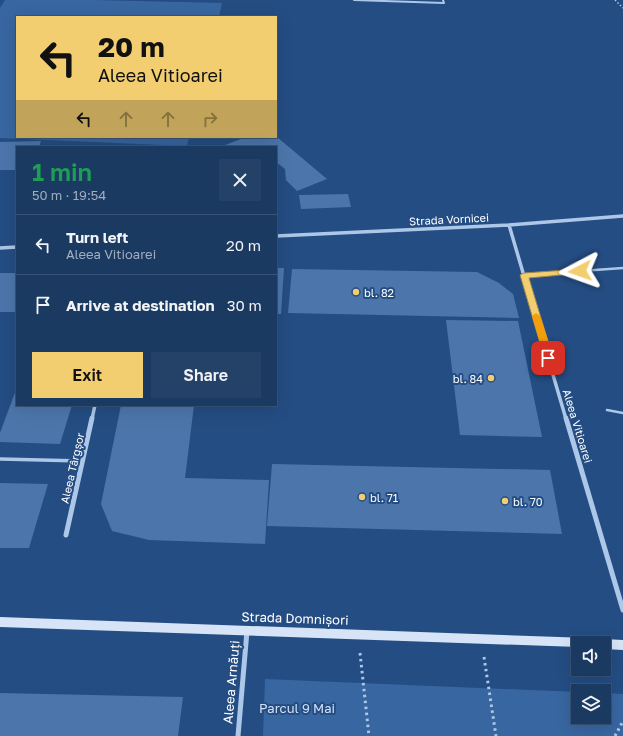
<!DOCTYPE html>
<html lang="en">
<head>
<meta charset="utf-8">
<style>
  :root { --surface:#1b3a62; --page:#244168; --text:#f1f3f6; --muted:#a0adbe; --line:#395477; --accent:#f2ce70 }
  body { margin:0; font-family:"Golos Text",sans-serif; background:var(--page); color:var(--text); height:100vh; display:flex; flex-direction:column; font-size:15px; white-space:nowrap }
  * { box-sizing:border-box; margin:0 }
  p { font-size:13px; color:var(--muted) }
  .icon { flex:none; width:22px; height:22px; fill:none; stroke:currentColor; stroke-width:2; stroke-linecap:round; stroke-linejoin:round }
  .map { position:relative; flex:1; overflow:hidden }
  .drawer { position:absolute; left:16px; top:146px; width:261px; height:260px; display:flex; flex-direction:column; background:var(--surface); border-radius:0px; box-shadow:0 4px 16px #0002,0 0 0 1px var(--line) }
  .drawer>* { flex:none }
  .top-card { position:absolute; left:16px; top:16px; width:261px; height:122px; border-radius:0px; box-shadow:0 4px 16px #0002,0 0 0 1px var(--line); background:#f2ce70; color:#111; overflow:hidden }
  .tools { position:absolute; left:571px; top:636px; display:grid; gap:8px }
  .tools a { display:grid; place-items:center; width:40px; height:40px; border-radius:0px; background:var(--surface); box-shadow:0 4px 16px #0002,0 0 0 1px var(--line); font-size:20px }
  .pin { position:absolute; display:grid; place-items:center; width:34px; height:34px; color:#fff; margin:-17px; border-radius:8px; box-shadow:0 2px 6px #0006 }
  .me { position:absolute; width:44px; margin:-22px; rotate:266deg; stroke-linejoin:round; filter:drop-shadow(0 0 3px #0008) }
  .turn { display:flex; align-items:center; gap:14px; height:84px; padding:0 16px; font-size:18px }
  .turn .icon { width:52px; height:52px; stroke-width:2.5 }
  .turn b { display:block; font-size:28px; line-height:34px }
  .lanes { display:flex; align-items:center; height:38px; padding:0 16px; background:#0003; justify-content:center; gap:20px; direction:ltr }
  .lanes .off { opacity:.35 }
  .round { display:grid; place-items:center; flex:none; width:42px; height:42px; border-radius:0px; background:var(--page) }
  .headline { display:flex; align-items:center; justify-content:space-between; height:68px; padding:0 16px }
  h1 { font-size:24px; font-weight:600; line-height:30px; color:#1e9e55 }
  .primary-button { display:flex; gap:8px; margin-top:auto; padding:8px 16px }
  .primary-button a { flex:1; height:46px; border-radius:0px; background:var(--accent); color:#111; font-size:16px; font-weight:600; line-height:46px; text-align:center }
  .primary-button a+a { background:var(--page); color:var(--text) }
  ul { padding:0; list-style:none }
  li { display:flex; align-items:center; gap:12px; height:60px; padding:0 16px; border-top:1px solid var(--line) }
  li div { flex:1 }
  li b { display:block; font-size:15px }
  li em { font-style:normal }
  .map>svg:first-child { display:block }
  .green { fill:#3866a0 }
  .building { fill:#4c76ab }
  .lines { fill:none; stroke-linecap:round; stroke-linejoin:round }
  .path-far1 { stroke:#acc7e8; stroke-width:1.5; stroke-dasharray:1.5 2; stroke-linecap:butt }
  .path { stroke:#acc7e8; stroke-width:3; stroke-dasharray:2.5 3.5; stroke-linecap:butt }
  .lane-far2 { stroke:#acc7e8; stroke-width:2 }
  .lane-far1 { stroke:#acc7e8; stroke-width:2.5 }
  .lane { stroke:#acc7e8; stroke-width:3.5 }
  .street-far1 { stroke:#acc7e8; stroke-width:3.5 }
  .street { stroke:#acc7e8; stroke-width:5 }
  .secondary { fill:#d7e4f7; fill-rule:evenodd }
  .route { fill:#f2ce70; stroke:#9d8649 }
  .slow { fill:#f59e0b }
  .poi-dot { fill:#f2ce70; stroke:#244d83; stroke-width:1.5 }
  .labels { text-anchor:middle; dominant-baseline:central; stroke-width:4; stroke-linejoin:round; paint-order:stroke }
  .street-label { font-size:11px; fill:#fff; stroke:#244d83 }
  .poi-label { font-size:11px; fill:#fff; stroke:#244d83; text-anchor:start }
  .near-street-label { font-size:13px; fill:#fff; stroke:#244d83 }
  .near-park-label { font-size:13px; fill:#d0e1f6; stroke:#244d83 }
</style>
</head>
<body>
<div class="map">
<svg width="623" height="736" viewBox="0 0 623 736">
  <rect width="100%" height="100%" fill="#244d83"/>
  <path class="green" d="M5,0H95L222,3L219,17H17V137H189L187,146L0,138V8Z
    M265,679L578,692V717H604V693L623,694V736H263Z"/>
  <path class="building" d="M246,137H277L327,179L297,191L286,180L285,169L276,162V147H220Z
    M41,141L39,147H17V170H0V142Z
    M348,194L351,207L301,209L299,195Z
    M276,268H284L281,314H276Z
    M292,269L477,272L499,283L513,294L519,318L288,313Z
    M0,273H17V312H0Z
    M446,320L518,321L542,437L460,435Z
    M17,387V405H72L60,444L0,442V433Z
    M121,405H194L185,478L269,480L265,544L149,540L112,531L101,504Z
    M272,464L550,470L562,534L267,526Z
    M0,483L48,484L29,548H0Z
    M0,693L183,697L178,736H0Z"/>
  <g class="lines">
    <path class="path-far1" d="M615,0L623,8"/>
    <path class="path" d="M360,653L369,736
      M484,657L496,736
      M615,736L623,721"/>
    <path class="lane-far2" d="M354,0L444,3L443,0"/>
    <path class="lane-far1" d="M524,275L623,268
      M607,410L623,413"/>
    <path class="lane" d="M0,459L82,461"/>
    <path class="street-far1" d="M509,225L566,419
      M276,236L509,225L623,216
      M0,248L17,247
      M92,419L95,405"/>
    <path class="street" d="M566,418L623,610
      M66,535L92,418
      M238,736L247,631"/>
    <path class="secondary" d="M0,617L588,638L592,640L593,643H578V647L0,627Z
      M604,639L623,640V650L604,649V643H599L600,641Z"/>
  </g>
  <path class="route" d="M580,269H583V273L529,278L553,358L551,360H545L520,275L524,273Z"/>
  <path class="slow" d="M536,313L540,316L549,343L547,345L544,346L540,343L532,316Z"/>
  <g class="poi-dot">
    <circle cx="356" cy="292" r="4"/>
    <circle cx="491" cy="378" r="4"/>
    <circle cx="362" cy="497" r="4"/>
    <circle cx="505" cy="501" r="4"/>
  </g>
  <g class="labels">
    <g class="street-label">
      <text transform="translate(449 219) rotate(-3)">Strada Vornicei</text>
      <text transform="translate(578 426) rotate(73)">Aleea Vitioarei</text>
      <text transform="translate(72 468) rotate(-77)">Aleea Târgșor</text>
    </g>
    <g class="poi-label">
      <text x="364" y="292">bl. 82</text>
      <text x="483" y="378" text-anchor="end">bl. 84</text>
      <text x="370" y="497">bl. 71</text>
      <text x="513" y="501">bl. 70</text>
    </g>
    <g class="near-street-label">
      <text transform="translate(295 618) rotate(2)">Strada Domnișori</text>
      <text transform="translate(231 682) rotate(-85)">Aleea Arnăuți</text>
    </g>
    <g class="near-park-label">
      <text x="297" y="708">Parcul 9 Mai</text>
    </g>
  </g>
</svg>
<div class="tools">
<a><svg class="icon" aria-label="sound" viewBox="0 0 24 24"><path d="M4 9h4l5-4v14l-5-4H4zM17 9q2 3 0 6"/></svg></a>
<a><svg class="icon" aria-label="layers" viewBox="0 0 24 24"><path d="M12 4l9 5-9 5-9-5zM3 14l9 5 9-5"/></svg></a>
</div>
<div class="pin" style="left:548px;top:358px;background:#d93025"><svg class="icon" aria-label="arrive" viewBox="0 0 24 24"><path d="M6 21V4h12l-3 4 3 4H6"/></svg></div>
<svg class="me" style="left:580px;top:271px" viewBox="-20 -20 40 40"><path d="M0-17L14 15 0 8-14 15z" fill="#f2ce70" stroke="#fff" stroke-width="4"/></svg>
<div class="top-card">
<div class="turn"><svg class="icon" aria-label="left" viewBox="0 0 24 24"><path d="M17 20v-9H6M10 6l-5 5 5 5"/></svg><div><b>20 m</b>Aleea Vitioarei</div></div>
<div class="lanes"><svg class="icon" aria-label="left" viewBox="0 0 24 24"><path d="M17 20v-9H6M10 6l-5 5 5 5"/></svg><svg class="icon off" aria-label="ahead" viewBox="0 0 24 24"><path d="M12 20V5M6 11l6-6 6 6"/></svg><svg class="icon off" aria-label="ahead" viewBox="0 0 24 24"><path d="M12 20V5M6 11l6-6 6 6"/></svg><svg class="icon off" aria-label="right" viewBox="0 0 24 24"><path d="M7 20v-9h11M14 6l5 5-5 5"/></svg></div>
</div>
<section class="drawer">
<div class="headline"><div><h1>1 min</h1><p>50 m · 19:54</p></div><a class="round"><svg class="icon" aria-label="close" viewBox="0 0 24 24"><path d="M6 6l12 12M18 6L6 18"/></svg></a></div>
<ul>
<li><svg class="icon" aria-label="left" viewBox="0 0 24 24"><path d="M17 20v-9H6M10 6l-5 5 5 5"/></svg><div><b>Turn left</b><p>Aleea Vitioarei</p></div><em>20 m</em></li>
<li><svg class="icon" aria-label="arrive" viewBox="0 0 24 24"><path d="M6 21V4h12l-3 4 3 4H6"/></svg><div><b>Arrive at destination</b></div><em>30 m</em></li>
</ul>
<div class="primary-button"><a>Exit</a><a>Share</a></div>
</section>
</div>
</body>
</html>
